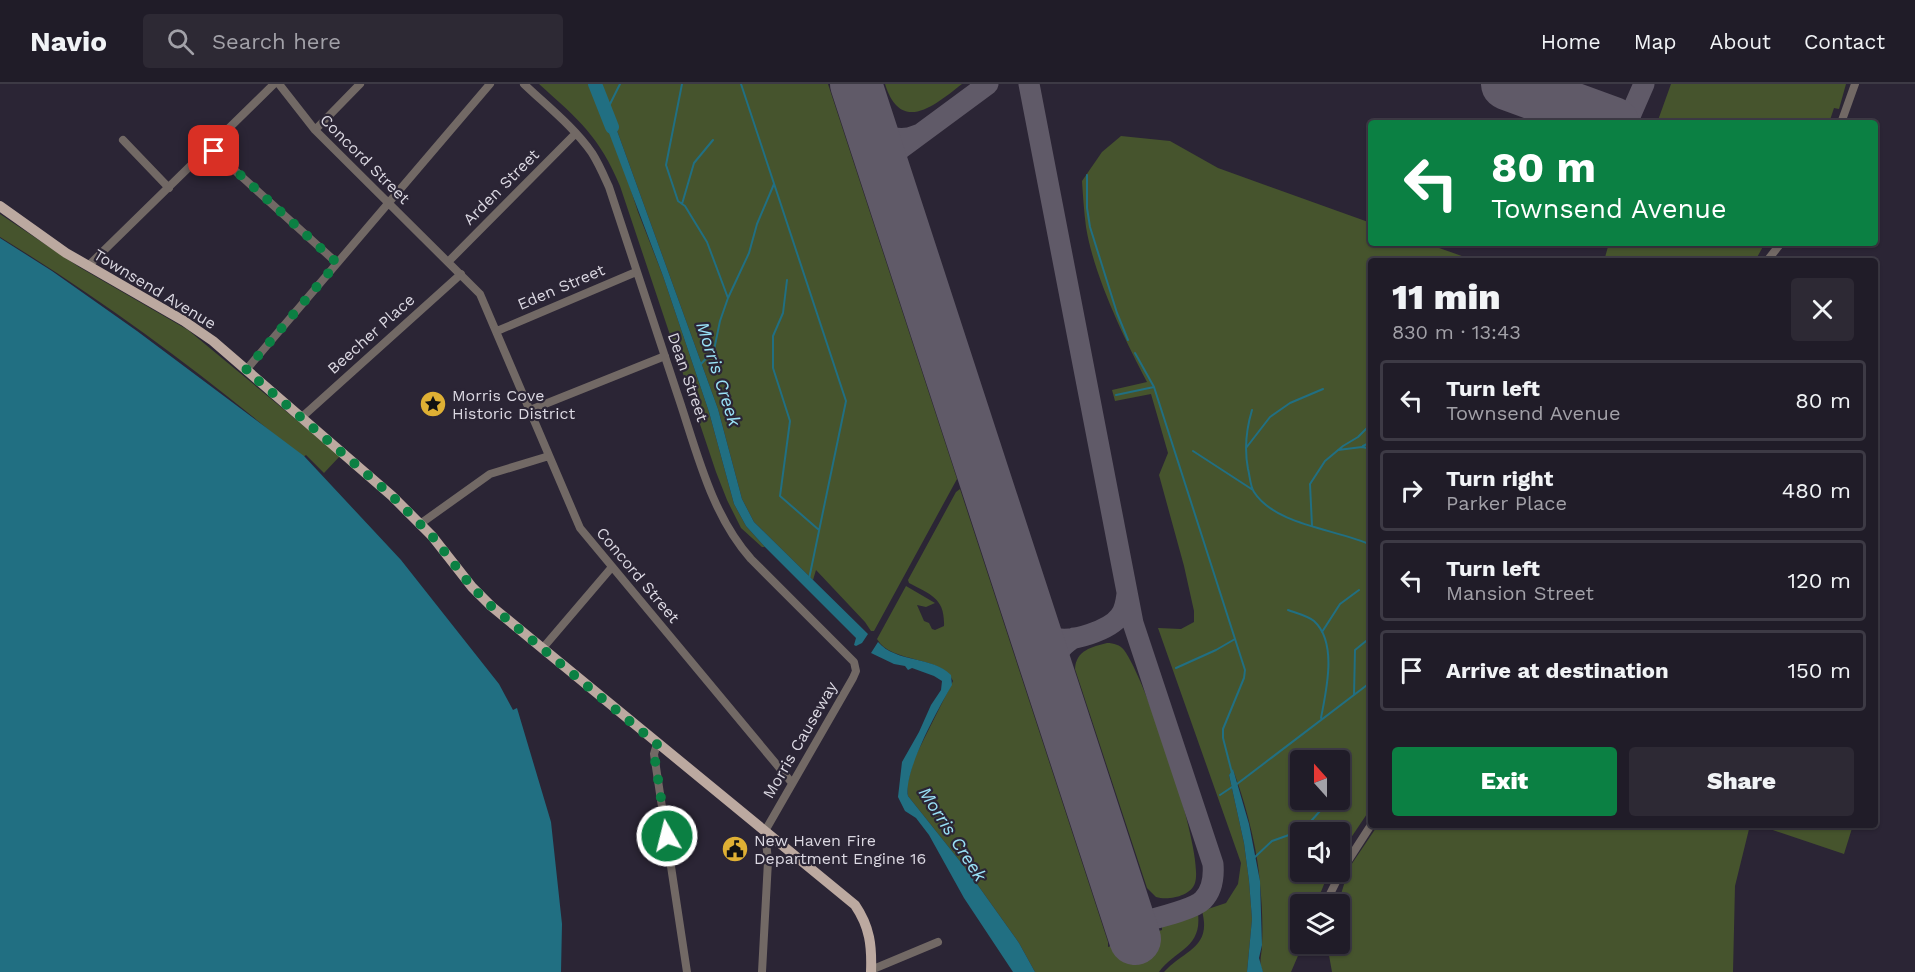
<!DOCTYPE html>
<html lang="en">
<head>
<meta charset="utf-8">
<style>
  :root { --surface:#201c28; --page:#2d2934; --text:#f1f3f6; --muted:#a2a1a8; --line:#3d3a45; --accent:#0b8043 }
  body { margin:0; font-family:"Work Sans",sans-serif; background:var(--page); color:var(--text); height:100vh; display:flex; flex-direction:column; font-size:22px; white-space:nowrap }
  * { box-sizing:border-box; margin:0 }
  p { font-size:20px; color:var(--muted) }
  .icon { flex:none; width:33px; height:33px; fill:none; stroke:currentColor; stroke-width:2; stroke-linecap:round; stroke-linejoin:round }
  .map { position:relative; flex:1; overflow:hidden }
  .details { position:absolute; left:1368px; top:174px; width:510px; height:570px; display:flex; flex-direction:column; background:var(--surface); border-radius:6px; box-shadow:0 2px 4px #0004,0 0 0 2px var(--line) }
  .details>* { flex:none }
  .hud { position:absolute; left:1368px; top:36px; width:510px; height:126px; border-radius:6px; box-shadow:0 2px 4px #0004,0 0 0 2px var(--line); background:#0b8043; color:#fff; overflow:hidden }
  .needle { width:39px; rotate:339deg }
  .controls { position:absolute; left:1290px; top:666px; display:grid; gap:12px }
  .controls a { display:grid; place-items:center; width:60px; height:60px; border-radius:6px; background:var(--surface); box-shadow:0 2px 4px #0004,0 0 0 2px var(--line); font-size:30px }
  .pin { position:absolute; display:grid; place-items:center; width:51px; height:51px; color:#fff; margin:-26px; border-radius:12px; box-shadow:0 3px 9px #0006 }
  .me { position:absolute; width:66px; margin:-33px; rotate:352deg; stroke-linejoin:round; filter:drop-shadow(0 0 4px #0008) }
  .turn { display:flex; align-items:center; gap:21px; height:126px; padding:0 24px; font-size:27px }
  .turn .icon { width:78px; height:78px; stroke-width:2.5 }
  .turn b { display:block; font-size:42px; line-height:51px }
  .round { display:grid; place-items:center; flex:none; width:63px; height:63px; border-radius:6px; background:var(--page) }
  .head { display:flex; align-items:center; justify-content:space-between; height:102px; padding:0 24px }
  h1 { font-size:36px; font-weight:800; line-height:45px }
  .action { display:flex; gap:12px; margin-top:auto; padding:12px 24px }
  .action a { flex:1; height:69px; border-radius:6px; background:var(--accent); color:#fff; font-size:24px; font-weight:800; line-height:69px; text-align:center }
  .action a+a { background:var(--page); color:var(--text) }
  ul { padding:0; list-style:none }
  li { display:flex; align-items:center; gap:18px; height:81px; margin:0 12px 9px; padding:0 12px; border:3px solid var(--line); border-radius:6px }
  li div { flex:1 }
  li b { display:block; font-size:22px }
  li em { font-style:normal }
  header { display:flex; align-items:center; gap:36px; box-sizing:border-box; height:84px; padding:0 30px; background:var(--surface); border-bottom:2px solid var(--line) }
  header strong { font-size:28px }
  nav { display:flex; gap:33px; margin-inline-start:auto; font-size:21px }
  .search { width:420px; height:54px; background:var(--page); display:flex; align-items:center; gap:15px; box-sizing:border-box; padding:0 21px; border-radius:6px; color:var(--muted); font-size:22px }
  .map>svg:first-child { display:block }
  .green { fill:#46542d; fill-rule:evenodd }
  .water { fill:#216f82 }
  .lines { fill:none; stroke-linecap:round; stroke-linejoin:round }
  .stream { stroke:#216f82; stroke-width:2 }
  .river { stroke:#216f82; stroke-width:14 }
  .taxiway { stroke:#605a68; stroke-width:21 }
  .runway { stroke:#605a68; stroke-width:52 }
  .minor { stroke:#726965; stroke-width:8 }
  .major { stroke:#bca9a0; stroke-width:10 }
  .route { stroke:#0b8043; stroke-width:10; stroke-dasharray:0 18 }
  .labels { text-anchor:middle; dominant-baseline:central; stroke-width:4.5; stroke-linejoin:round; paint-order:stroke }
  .street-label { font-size:16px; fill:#dbd8e2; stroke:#2b2535 }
  .poi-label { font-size:16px; fill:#dbd8e2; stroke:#2b2535; text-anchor:start }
  .water-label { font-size:18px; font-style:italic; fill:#99e1f6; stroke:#2b2535 }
</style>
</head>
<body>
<header>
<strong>Navio</strong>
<div class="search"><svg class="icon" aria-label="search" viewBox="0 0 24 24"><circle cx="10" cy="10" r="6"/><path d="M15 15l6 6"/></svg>Search here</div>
<nav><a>Home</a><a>Map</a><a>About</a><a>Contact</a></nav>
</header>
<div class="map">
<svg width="1915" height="888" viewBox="0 0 1915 888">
  <rect width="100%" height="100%" fill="#2b2535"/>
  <path class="green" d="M539,0H828L957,395L874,547H871L865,538L816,486L813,496L754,438L742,415L718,325L611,30L606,28L638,128L663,192L709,328L734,420L746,442L765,463H762L741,444L727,416L716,388L620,102C599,52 579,36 539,0Z
    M885,0H962C935,21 901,51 885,0Z
    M1671,0H1846L1839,25L1834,24L1829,39H1657Z
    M1121,52L1170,57L1218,84L1371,139V159H1425L1476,177H1371V724L1340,770V748H1300V788H1329L1316,820H1300V860H1303L1291,888H1263C1258,878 1262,871 1262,861C1263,841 1262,820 1260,800C1258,766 1245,717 1233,686L1229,691L1244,759L1249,797L1252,835L1247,888H1164C1184,866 1212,864 1202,827L1226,819L1238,800L1241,779L1158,544L1181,545L1194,538V527L1184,482L1159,391L1168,369L1151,310L1115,317L1112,306L1147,298C1124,254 1094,192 1086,143C1084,128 1083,112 1082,97L1102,68ZM1300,676H1340V716H1300Z
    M0,130L79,183L188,246L340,372L324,389L306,371L302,374C208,293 106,218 0,153Z
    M1609,159H1765L1755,177H1604Z
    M960,405L1108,858V863L1162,846V842L1198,830C1202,864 1175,866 1159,888H1035L1019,859L967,786L908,712L907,701L914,675L953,597C943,571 891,580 877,555L906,502L935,519L926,523L917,521L924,537L929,539L932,545L935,546L944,542C945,514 931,511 909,499L908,496L956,408Z
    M1107,559C1114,559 1120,561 1124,566C1145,593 1205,769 1195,799C1191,812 1168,817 1156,813L1147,804L1075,585C1076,566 1092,563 1107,559Z
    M1378,741H1750L1735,802L1733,888H1332L1327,860H1340V820H1338L1349,784Z
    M1758,741H1853L1844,770Z"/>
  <path class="water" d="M606,28L611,30L718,325L742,415L754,438L868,550L862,559L856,562L854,561L856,554L765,463L746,442L734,420L709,328L663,192L603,33Z
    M0,154L52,187L137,247L304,372L401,476L499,600L513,626L517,624L551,738L562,840L561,888H0Z
    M878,558C896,579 933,572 951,591L952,601C939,623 903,688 908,712L967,786L1019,859L1035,888H1013L964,814L929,751L916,734L905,727L898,713L902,678L919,648L931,621L941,606L942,597L934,592L912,584L908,586L905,582L894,580L871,569Z
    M1233,685L1249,740L1260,797L1262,861L1259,874L1263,888H1247L1252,835L1249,797L1244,759L1229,691Z"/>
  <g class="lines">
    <path class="stream" d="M682,0L666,81L678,117L685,122L707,158L728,214
      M741,0L846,317L809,495
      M606,28L620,0
      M1087,91V124L1090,143L1117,229L1128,256
      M682,120L694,79L713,56
      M787,196L783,229L773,252V284L790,337L780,412L819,446
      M1135,269L1154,303L1245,586L1244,594L1223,645V654L1232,689
      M700,281L714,266L720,237L728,214L749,169L757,140L774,100
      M1116,311L1154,303
      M1252,326C1246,346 1244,364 1248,385C1250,392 1250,402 1254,408C1276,442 1337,445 1371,461
      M1363,362L1371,358
      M1246,364L1270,333L1290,319L1323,305
      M1338,366L1362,363L1371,365
      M1193,367L1253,406
      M1312,442L1310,400L1325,377L1343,362L1358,353L1371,340
      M1288,526C1296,529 1308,532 1314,537C1338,559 1326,607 1321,634
      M1322,548L1340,520L1359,506
      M1176,584L1216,566L1235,555
      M1354,611L1355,566L1371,553
      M1237,700L1371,598
      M1220,711L1232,703
      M1255,773L1272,757L1303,746L1320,727V716"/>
    <path class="river" d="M595,0L612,43"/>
    <path class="taxiway" d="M1029,0L1133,539L1213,780C1214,793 1213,806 1203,816C1192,827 1147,836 1131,841
      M868,36C882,51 897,60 917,51
      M1627,39L1644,0
      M888,100L891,78L900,65L988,0
      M1032,538C1039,544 1046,551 1055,554C1071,559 1110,546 1120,532C1125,526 1126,518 1127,510
      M1050,596C1052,576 1057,564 1074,554"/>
    <path class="runway" d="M856,0L1135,855
      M1507,0L1613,39"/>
    <path class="minor" d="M279,0L315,46L480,210L580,444L792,699
      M524,0C547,22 574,43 592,69C599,80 604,92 609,103C631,171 654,238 676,306C696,364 710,429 751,475L854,578L856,587L853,594L765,747L768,777L762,888
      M1841,39L1855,0
      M315,46L360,0
      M123,56L169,104
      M210,64L337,179
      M1767,177L1781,159
      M448,178L576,49
      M88,182L274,0
      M497,247L636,188
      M246,286L490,0
      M530,326L665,272
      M302,333L461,190
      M420,440L490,390L549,372
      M542,565L612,483
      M657,660L654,670L687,888
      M1325,820L1342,786L1371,741
      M871,886L938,858"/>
    <path class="major" d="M0,122L66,169L184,237L213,257L392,412L432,452L472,503L491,522L855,821C870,843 872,862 871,888"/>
  </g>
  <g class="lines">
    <path class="route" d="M214,67L337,179L246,286L392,412L432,452L472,503L491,522L657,660L654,670L667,752"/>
  </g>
  <defs>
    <symbol id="sight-disc" viewBox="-11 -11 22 22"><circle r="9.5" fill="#dfb034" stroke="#2b2535"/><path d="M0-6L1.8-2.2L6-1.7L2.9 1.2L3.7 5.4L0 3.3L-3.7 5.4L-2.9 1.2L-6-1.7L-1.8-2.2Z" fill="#111"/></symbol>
    <symbol id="civic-disc" viewBox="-11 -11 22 22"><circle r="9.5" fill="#dfb034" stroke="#2b2535"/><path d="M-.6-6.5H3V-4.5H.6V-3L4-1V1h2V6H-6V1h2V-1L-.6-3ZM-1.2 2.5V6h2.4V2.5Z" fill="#111"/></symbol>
  </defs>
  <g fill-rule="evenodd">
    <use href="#sight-disc" x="418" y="305" width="30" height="30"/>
    <use href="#civic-disc" x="720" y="750" width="30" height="30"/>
  </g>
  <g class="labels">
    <g class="street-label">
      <text transform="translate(365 75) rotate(45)">Concord Street</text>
      <text transform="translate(501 103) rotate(-45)">Arden Street</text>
      <text transform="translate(561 203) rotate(-23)">Eden Street</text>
      <text transform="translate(155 205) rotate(31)">Townsend Avenue</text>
      <text transform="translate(371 250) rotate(-42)">Beecher Place</text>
      <text transform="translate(688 293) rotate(71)">Dean Street</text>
      <text transform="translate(638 491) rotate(50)">Concord Street</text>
      <text transform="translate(800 656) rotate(-60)">Morris Causeway</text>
    </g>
    <g class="poi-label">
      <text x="452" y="311">Morris Cove<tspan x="452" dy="18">Historic District</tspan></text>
      <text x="754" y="756">New Haven Fire<tspan x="754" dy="18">Department Engine 16</tspan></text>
    </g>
    <g class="water-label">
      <text transform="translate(719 290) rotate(72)">Morris Creek</text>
      <text transform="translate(953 750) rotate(57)">Morris Creek</text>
    </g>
  </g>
</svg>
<div class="controls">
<a><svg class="needle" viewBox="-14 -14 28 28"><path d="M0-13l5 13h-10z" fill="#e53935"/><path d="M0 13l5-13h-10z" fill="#a2a1a8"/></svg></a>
<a><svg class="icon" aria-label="sound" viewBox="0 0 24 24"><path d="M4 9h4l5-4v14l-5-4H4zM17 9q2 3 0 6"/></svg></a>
<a><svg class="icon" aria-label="layers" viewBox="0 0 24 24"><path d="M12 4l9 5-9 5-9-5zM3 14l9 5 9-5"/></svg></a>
</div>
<div class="pin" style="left:214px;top:67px;background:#d93025"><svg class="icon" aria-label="arrive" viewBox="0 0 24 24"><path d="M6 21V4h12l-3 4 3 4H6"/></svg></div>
<svg class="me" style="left:667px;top:752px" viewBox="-20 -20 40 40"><circle r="17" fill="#0b8043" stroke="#fff" stroke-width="3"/><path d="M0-11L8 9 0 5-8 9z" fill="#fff"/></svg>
<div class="hud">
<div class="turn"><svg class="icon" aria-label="left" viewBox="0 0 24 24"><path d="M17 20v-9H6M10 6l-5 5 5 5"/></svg><div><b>80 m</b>Townsend Avenue</div></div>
</div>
<section class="details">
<div class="head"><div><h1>11 min</h1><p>830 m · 13:43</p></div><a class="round"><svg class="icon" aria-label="close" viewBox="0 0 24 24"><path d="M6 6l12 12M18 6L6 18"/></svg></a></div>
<ul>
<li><svg class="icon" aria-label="left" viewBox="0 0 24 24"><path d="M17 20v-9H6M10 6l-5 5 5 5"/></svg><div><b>Turn left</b><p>Townsend Avenue</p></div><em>80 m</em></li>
<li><svg class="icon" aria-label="right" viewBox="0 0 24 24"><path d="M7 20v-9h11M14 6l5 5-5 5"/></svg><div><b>Turn right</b><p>Parker Place</p></div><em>480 m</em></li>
<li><svg class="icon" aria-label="left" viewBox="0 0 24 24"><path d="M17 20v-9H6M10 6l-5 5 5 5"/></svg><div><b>Turn left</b><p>Mansion Street</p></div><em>120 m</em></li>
<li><svg class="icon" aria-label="arrive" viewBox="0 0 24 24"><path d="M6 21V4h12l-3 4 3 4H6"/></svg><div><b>Arrive at destination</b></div><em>150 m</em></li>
</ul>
<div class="action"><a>Exit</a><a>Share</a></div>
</section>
</div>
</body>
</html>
